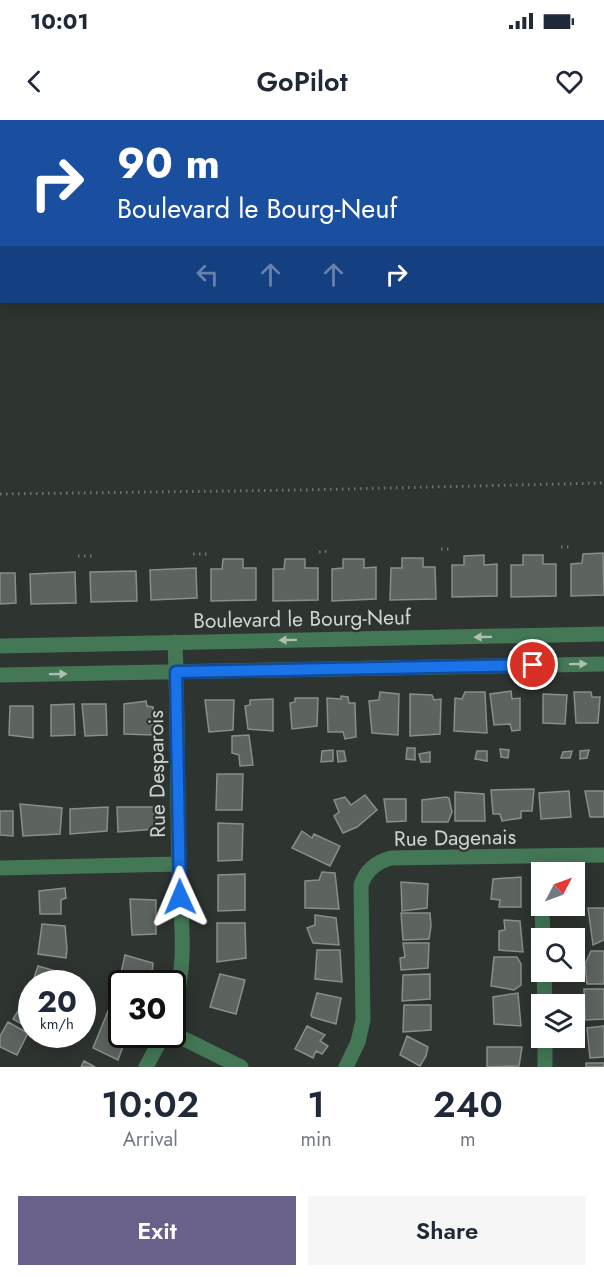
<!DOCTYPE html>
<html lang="en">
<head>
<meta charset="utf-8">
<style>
  :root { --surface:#fff; --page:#f6f6f7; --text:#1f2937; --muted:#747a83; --accent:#6a618a }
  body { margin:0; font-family:Jost,sans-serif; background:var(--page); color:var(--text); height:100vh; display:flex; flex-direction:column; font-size:22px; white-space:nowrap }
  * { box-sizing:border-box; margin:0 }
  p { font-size:20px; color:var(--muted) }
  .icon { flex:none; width:33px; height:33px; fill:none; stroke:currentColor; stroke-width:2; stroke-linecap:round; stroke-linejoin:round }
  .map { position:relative; height:947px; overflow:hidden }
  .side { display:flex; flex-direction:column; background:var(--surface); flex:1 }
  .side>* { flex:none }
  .hud { position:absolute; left:0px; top:0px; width:604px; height:183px; box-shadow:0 3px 15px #0003; background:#1a4fa0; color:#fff; overflow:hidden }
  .needle { width:39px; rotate:49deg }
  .fabs { position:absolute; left:531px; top:742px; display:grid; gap:12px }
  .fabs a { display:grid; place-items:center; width:54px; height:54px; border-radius:0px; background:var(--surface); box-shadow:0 3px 15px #0003; font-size:30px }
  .speed { position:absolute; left:18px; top:850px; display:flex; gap:12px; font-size:30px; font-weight:700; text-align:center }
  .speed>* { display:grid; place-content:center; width:78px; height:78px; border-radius:50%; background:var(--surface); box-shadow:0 3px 15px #0003; line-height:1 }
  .speed small { font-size:15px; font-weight:400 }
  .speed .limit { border:3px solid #111; border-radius:9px; background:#fff; color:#111 }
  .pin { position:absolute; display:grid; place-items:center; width:51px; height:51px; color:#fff; margin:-26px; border:3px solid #fff; border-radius:50%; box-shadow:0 2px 6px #0007 }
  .me { position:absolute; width:66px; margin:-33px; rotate:359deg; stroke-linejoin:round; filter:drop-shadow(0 0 4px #0008) }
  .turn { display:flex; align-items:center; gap:21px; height:126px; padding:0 18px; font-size:27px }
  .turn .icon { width:78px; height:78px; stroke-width:2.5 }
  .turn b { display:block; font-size:42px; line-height:51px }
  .lanes { display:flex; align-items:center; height:57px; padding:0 18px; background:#0003; justify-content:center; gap:30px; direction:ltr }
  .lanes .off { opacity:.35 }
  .eta { display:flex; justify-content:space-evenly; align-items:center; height:102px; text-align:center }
  .eta b { font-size:36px; font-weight:600; line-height:42px }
  .action { display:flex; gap:12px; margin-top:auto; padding:12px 18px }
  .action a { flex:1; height:69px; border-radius:0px; background:var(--accent); color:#fff; font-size:24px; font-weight:600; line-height:69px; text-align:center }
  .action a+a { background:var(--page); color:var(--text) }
  .status { display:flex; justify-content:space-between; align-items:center; height:42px; padding:0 30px; background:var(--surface); direction:ltr }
  .status svg { height:16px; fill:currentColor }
  header { display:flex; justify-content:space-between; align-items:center; height:78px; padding:0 18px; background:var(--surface); font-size:27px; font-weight:600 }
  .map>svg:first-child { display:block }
  .building { fill:#5d645f; stroke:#878f89; stroke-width:1.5 }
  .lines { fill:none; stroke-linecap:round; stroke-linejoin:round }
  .path { stroke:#6e7470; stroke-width:3; stroke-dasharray:1.5 4.5; stroke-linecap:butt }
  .minor { stroke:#437755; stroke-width:15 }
  .oneway { fill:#aebeb3 }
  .route-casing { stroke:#114b97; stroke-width:15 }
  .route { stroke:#1a73e8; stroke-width:10 }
  .labels { text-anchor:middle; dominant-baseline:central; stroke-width:4.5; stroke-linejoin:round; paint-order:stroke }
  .street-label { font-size:21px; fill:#d1d5d2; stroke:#2e3430 }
</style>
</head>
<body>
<div class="status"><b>10:01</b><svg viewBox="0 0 49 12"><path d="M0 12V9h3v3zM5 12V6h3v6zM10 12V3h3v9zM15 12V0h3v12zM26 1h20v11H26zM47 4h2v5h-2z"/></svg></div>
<header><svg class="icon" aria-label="back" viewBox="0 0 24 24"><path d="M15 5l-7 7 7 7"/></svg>GoPilot<svg class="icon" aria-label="heart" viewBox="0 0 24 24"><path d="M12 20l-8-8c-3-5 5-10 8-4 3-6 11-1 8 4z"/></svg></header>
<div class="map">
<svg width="604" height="947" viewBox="0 0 604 947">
  <rect width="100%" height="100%" fill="#2e3430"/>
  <path class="building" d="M603,433L604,475L571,476V444L582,443L583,434Z
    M484,435V445L497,444V476L452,477V445H464V436Z
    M523,435H543V444H556V476L511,477V445H523Z
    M402,438H423V447H435L436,479L390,480L391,448H402Z
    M223,439H243V448H256V480L211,481V449H222Z
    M285,439H305V448H318V480L273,481V449H284Z
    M343,439H364V448L376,447V479L332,481V449L343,448Z
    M196,448L197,478L151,480L150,450Z
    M136,451L137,481L91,482L90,452Z
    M75,452L76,483L31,484L30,454Z
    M0,453H15L16,483L0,484Z
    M511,571L512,579L520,578V610L512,611L510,604L494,605L490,574Z
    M380,572L399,574L398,615L372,613L369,581L379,580Z
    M465,572H485L487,613L454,611L455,578L462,579Z
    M574,572H591L592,577H600L598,603H576Z
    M410,574L432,575L434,580L441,579L440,614L410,616Z
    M543,574L567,575L565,604L543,603Z
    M341,576L348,577L349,583H355L356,617L345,619L343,612H328L327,578L341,579Z
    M295,578H318L317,606L292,609L290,583L295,582Z
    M273,579V611L248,609L245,586L250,585V580Z
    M205,580H234L233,610L209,612Z
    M146,581L147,586L153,587V615L124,614V584Z
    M74,584L75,615L51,616V585Z
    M82,584H106L107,615L85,616Z
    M10,586H33V618L9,615Z
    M249,615L253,645L240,646L239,635L232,633V616Z
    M407,628H415V640L406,639Z
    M500,629L509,630L508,638L501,637Z
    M333,630V641L321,642L322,631Z
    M589,630L587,638L580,639V631Z
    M337,631H344L346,641L338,642Z
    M477,631H487V641L475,639Z
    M572,631L570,638H561L563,632Z
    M430,632V642H421L419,634Z
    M217,654H243L242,690H216Z
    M534,669L532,691H521V698L502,701L500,694H493L491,670Z
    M569,671L571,697L541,699L539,673Z
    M585,671H604V697H590Z
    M455,672L484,674L485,701H455Z
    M365,675L377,690L357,707L343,713L334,696L339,692L334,680L345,677L351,685Z
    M446,677L449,678L452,692L448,702H422V680Z
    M384,679H406V701L387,702Z
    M20,684L62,688L60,714L23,716Z
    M108,687L107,711L70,714V689Z
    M117,687H155L156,709L118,712Z
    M0,691H13V716L0,715Z
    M218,703L243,704L242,740L218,741Z
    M302,711L312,718L314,714L340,726L330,746L292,728Z
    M322,752L335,753L339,789L305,788V761L319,760Z
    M245,754V790L218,791V755Z
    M521,757V787H499L500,780L491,779L493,759Z
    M401,762L428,764L427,788L402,791Z
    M65,768L66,778L61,780V794H40L39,771Z
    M130,779L156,780V814L132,815Z
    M588,788H604V820L593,825Z
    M401,793H430L431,806L429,819L403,820Z
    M315,795L336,798L339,825L313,823L307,808L315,805Z
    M504,800L520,801L523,832L499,830V811L505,810Z
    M217,803H245L246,838L217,842Z
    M42,804L65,806L67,829L66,838L38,834Z
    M403,823H429L428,848L401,850L400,838L405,837Z
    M317,830H340L342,862L315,859Z
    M591,831H604V864H587L585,844Z
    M125,835L153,843L151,864H122V881L115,880Z
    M494,837H517L521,844V865L514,870L491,866Z
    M38,846L63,853L58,864H32Z
    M220,854L245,860L236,894L210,887Z
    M430,854V879L402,881L403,855Z
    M584,869H604V899L585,900Z
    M317,873L341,878L336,904L312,897L311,895Z
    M518,873L521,906L494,904L493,877Z
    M28,875L32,877V910L13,899Z
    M404,885H431V910L403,912Z
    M108,891L122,898V915H127L118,940L93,928Z
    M8,902L28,913L17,935L0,927V916Z
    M307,906L325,915L320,921L328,926L322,934L316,931L313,938L295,929Z
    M604,906V937L590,938L587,908Z
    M407,916L428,927L426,936L420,946L400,935Z
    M487,927H522L519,946L487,947Z
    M84,941L95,947H81Z
    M586,943H604V947H586Z"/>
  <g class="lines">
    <path class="path" d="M0,374L303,370L604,363
      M561,427H572
      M441,429H451
      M319,432L331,431
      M193,434H211
      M78,436H94"/>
    <path class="minor" d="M0,526L604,514
      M0,555L604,544
      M541,737L542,761
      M0,748L179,744
      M542,786L543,819
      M544,852L545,885
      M172,891C189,845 180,794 179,746C177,672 178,597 175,522
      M172,913L241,947
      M146,947L163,915
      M346,947L358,922L363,900L361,765C366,750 376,742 391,738L604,735
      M545,947V918"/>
  </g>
  <defs><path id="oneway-solid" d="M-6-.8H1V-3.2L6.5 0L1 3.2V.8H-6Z" transform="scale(1.5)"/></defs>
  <g class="oneway">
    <use href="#oneway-solid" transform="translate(483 517) rotate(179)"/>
    <use href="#oneway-solid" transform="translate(288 520) rotate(179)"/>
    <use href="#oneway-solid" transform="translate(578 544) rotate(-1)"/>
    <use href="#oneway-solid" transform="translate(58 554) rotate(-1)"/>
  </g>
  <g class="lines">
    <defs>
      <path id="route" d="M180,777L176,552L533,545"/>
    </defs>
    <use href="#route" class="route-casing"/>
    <use href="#route" class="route"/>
  </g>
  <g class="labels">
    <g class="street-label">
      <text transform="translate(302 499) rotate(-1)">Boulevard le Bourg-Neuf</text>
      <text transform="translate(157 654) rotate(-91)">Rue Desparois</text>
      <text transform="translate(455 718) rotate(-1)">Rue Dagenais</text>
    </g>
  </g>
</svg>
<div class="fabs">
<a><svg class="needle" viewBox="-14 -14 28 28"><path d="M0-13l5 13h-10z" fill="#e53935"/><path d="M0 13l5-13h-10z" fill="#747a83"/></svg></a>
<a><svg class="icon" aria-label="search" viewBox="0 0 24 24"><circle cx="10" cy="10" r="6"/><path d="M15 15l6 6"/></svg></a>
<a><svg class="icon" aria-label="layers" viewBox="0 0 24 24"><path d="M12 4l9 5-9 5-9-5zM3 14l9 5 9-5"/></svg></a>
</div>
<div class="speed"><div>20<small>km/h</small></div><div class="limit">30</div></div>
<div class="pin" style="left:533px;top:545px;background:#d93025"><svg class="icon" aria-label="arrive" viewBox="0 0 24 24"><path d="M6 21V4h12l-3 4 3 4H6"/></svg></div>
<svg class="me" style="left:180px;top:777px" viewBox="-20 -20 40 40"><path d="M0-17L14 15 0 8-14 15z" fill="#1a73e8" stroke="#fff" stroke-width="4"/></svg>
<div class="hud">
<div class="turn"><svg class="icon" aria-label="right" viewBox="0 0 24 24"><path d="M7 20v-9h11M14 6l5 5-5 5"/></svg><div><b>90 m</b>Boulevard le Bourg-Neuf</div></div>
<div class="lanes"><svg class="icon off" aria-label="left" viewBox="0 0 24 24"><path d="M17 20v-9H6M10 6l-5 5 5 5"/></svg><svg class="icon off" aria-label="ahead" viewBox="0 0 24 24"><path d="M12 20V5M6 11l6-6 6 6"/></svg><svg class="icon off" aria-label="ahead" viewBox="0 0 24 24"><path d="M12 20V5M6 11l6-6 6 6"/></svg><svg class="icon" aria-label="right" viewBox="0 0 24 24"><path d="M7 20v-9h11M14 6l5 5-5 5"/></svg></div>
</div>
</div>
<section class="side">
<div class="eta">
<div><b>10:02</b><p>Arrival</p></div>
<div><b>1</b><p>min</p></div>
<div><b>240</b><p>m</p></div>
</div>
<div class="action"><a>Exit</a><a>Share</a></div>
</section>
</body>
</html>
